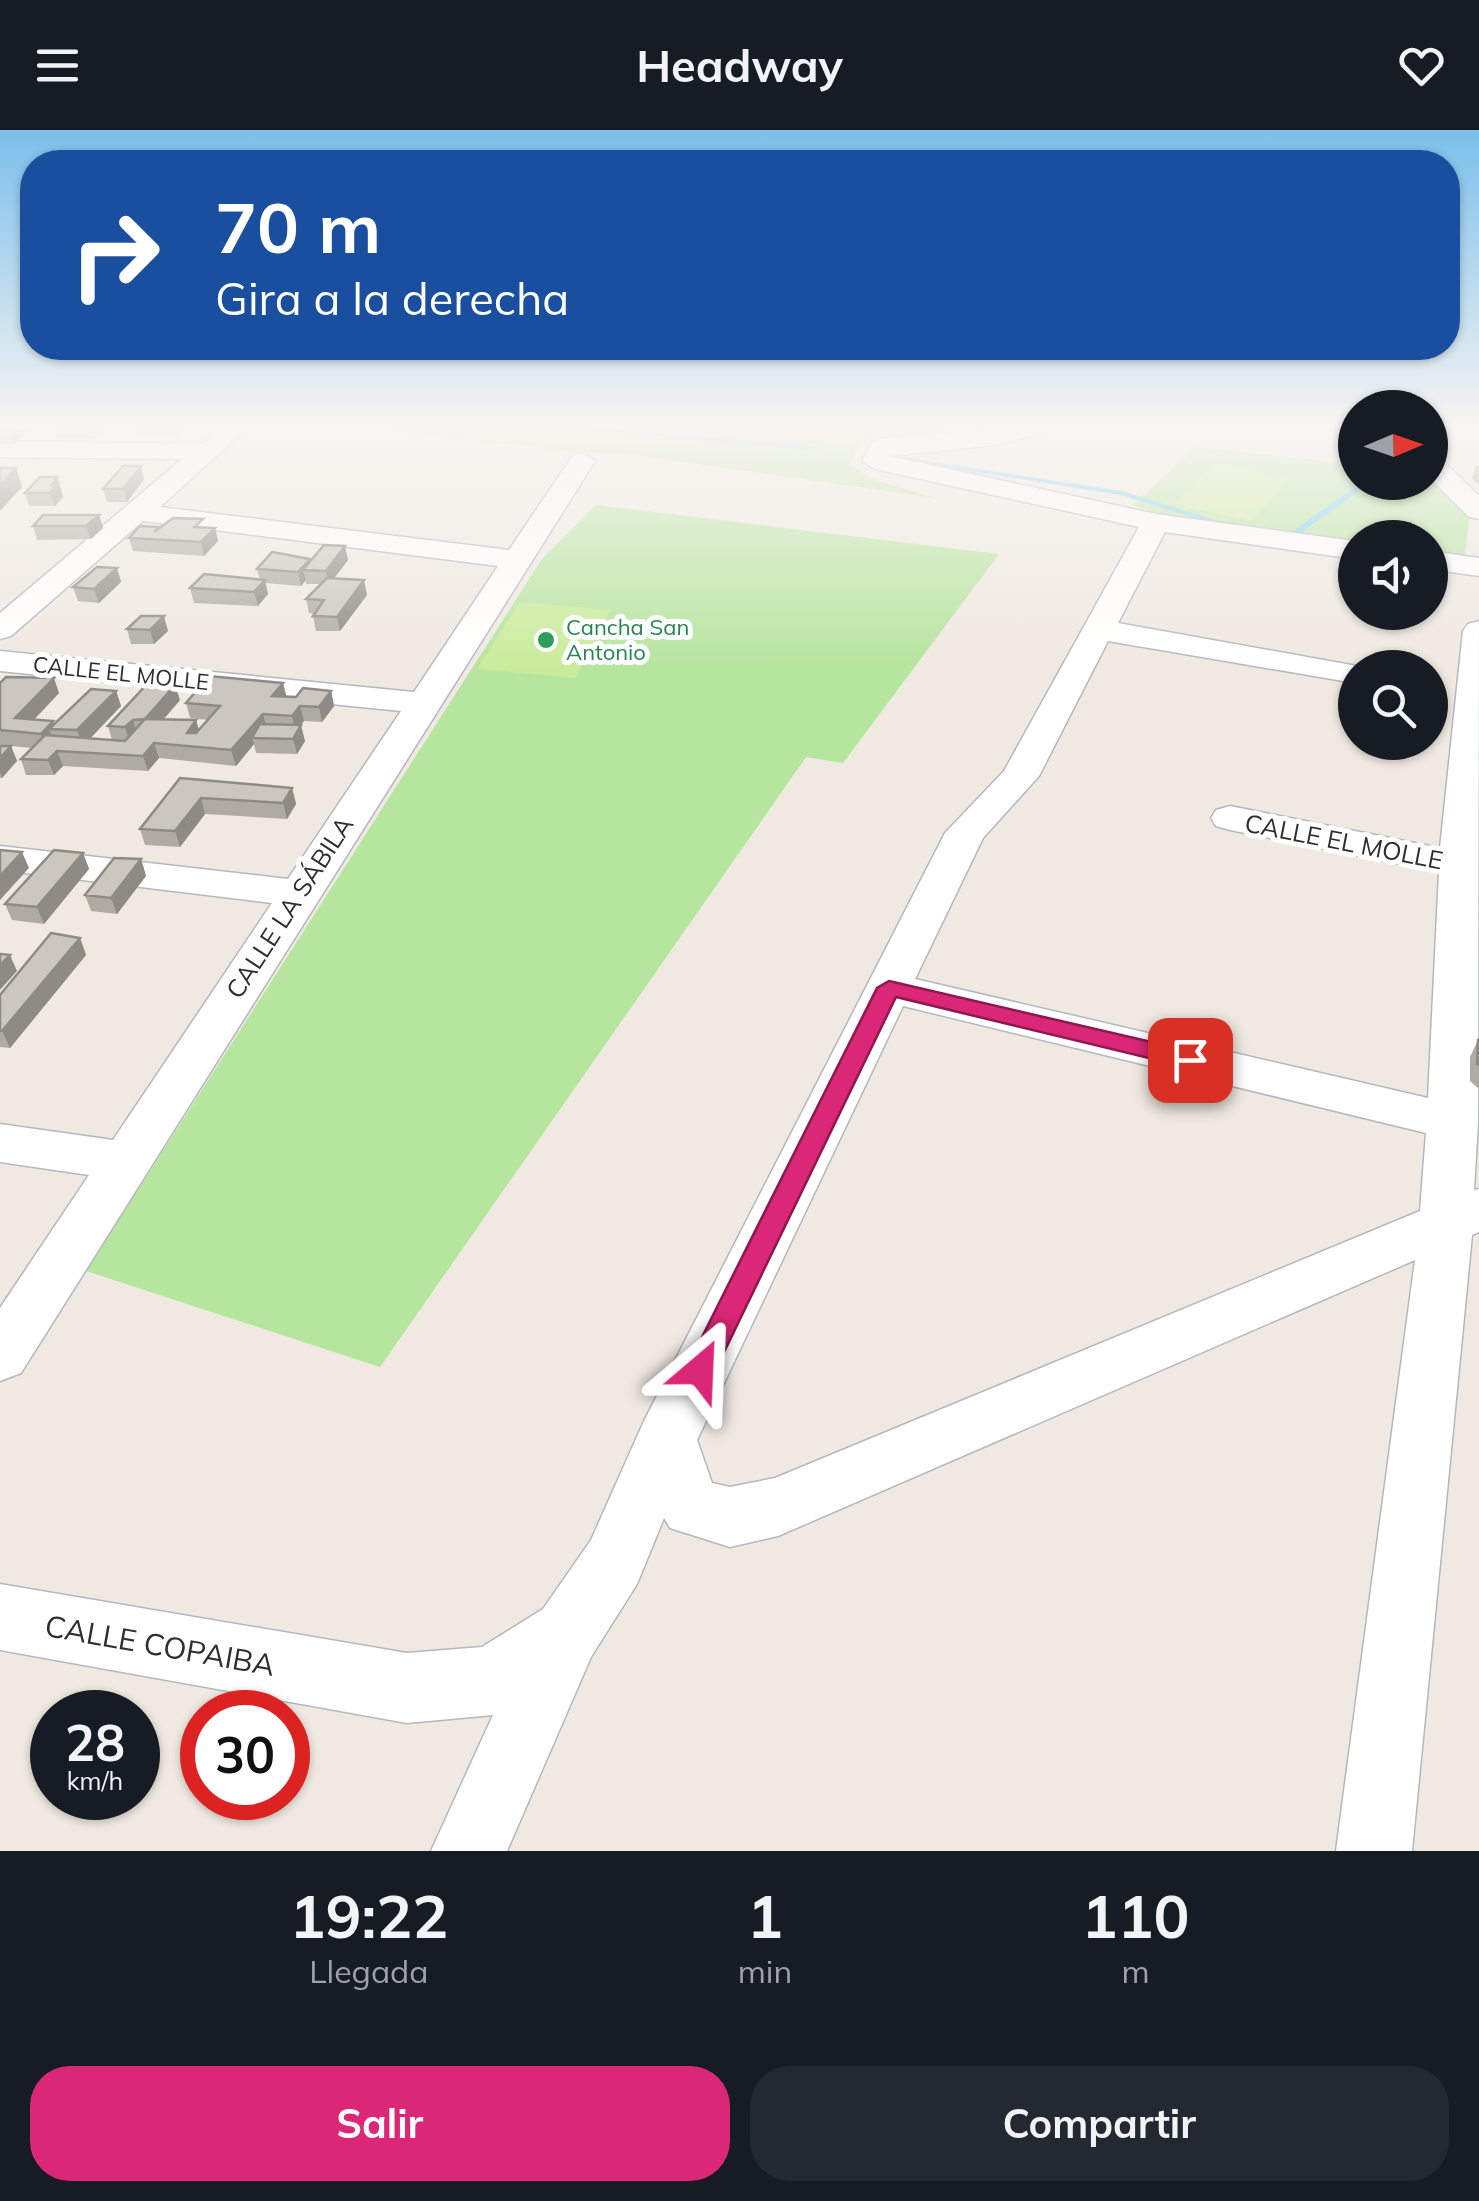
<!DOCTYPE html>
<html lang="es">
<head>
<meta charset="utf-8">
<style>
  :root { --surface:#171b24; --page:#242831; --text:#f1f3f6; --muted:#9ea1a6; --accent:#db2777 }
  body { margin:0; font-family:Mulish,sans-serif; background:var(--page); color:var(--text); height:100vh; display:flex; flex-direction:column; font-size:38px; white-space:nowrap }
  * { box-sizing:border-box; margin:0 }
  p { font-size:32px; color:var(--muted) }
  .icon { flex:none; width:55px; height:55px; fill:none; stroke:currentColor; stroke-width:2; stroke-linecap:round; stroke-linejoin:round }
  .map { position:relative; height:1721px; overflow:hidden }
  .panel { display:flex; flex-direction:column; background:var(--surface); flex:1 }
  .panel>* { flex:none }
  .top-card { position:absolute; left:20px; top:20px; width:1440px; height:210px; border-radius:40px; box-shadow:0 2px 8px #0004; background:#1a4fa0; color:#fff; overflow:hidden }
  .needle { width:65px; rotate:88deg }
  .tools { position:absolute; left:1338px; top:260px; display:grid; gap:20px }
  .tools a { display:grid; place-items:center; width:110px; height:110px; border-radius:50%; background:var(--surface); box-shadow:0 2px 8px #0004; font-size:50px }
  .speed { position:absolute; left:30px; top:1560px; display:flex; gap:20px; font-size:50px; font-weight:700; text-align:center }
  .speed>* { display:grid; place-content:center; width:130px; height:130px; border-radius:50%; background:var(--surface); box-shadow:0 2px 8px #0004; line-height:1 }
  .speed small { font-size:25px; font-weight:400 }
  .speed .limit { border:15px solid #d22; background:#fff; color:#111 }
  .pin { position:absolute; display:grid; place-items:center; width:85px; height:85px; color:#fff; margin:-42px; border-radius:20px; box-shadow:0 5px 15px #0006 }
  .me { position:absolute; width:110px; margin:-55px; rotate:26deg; stroke-linejoin:round; filter:drop-shadow(0 0 8px #0008) }
  .turn { display:flex; align-items:center; gap:35px; height:210px; padding:0 30px; font-size:45px }
  .turn .icon { width:130px; height:130px; stroke-width:2.5 }
  .turn b { display:block; font-size:70px; line-height:85px }
  .eta { display:flex; justify-content:space-evenly; align-items:center; height:170px; text-align:center }
  .eta b { font-size:60px; font-weight:700; line-height:70px }
  .button { display:flex; gap:20px; margin-top:auto; padding:20px 30px }
  .button a { flex:1; height:115px; border-radius:40px; background:var(--accent); color:#fff; font-size:40px; font-weight:700; line-height:115px; text-align:center }
  .button a+a { background:var(--page); color:var(--text) }
  header { display:flex; justify-content:space-between; align-items:center; height:130px; padding:0 30px; background:var(--surface); font-size:45px; font-weight:700 }
  .map>svg:first-child { display:block }
  .green { fill:#b6e59e }
  .pitch { fill:#c9ec9a }
  .lines { fill:none; stroke-linecap:round; stroke-linejoin:round }
  .stream { fill:#75cff0; fill-rule:evenodd }
  .minor-casing { stroke:#b4b7c1; stroke-width:3 }
  .minor { fill:#fff; fill-rule:evenodd }
  .wall { fill:#afaba4 }
  .shaded-wall { fill:#8e8b86 }
  .building { fill:#cbc7bf; stroke:#8e8b86; stroke-width:2.5 }
  .route { fill:#db2777; stroke:#8e194d; stroke-width:2.5 }
  .leisure-dot { fill:#2e9e5b; stroke:#fff; stroke-width:4 }
  .labels { text-anchor:middle; dominant-baseline:central; stroke-width:10; stroke-linejoin:round; paint-order:stroke }
  .far-leisure-label { font-size:22px; fill:#27864d; stroke:#fff; text-anchor:start }
  .far-street-label { font-size:22px; fill:#2e2e2e; stroke:#fff }
  .street-label { font-size:25px; fill:#2e2e2e; stroke:#fff }
  .near-street-label { font-size:30px; fill:#2e2e2e; stroke:#fff }
</style>
</head>
<body>
<header><svg class="icon" aria-label="menu" viewBox="0 0 24 24"><path d="M4 6h16M4 12h16M4 18h16"/></svg>Headway<svg class="icon" aria-label="heart" viewBox="0 0 24 24"><path d="M12 20l-8-8c-3-5 5-10 8-4 3-6 11-1 8 4z"/></svg></header>
<div class="map">
<svg width="1479" height="1721" viewBox="0 0 1479 1721">
  <rect width="100%" height="100%" fill="#efe9e1"/>
  <path class="green" d="M364,298H968L868,309L853,324L850,334L870,348L935,368L627,324L566,321Z
    M1196,317L1355,334V352H1430V346L1470,381L1465,426L1430,421V408H1355V411L1157,383L1133,375Z
    M596,375L999,424L843,633L806,627L380,1237L86,1141L542,429Z"/>
  <path class="pitch" d="M1215,333L1288,349L1251,391L1174,375Z
    M520,472L611,480L575,548L477,539Z"/>
  <g class="lines">
    <path class="stream" d="M586,298H612L820,317L824,319L820,321L590,300Z
      M1441,298H1449L1435,314H1430V310Z
      M882,324L1122,361L1240,398L1233,400L1121,365L885,328L881,326Z
      M1362,352H1372L1295,407L1276,409L1272,406L1276,403H1290Z"/>
    <defs>
      <path id="minor" d="M220,298H247L160,377L509,420L573,325L582,323L595,331L21,1243L0,1251V1178L89,1045L0,1032V994L113,1010L272,773L0,740V716L288,749L401,581L0,541V521L414,562L498,436L143,391L11,506L0,509V483L182,329L0,327V311L201,314Z
        M1003,298H1047L1044,303L996,315L890,326L1156,384L1355,411V429L1165,402L1118,493L1368,538H1355V553L1108,511L1039,646L983,708L915,849L1428,968L1439,742L1230,700L1216,696L1211,688L1216,680L1230,676L1440,718L1463,501L1468,494L1479,491L1478,992L1474,1060L1479,1059V1102L1472,1105L1412,1721H1336L1415,1130L778,1406L730,1417L670,1398L664,1388L637,1454L591,1527L507,1721H431L493,1585L407,1593L0,1520V1454L407,1523L482,1517L543,1479L591,1410L644,1291L945,703L1004,641L1139,397L875,339L862,331L872,312L881,309ZM903,876L1426,1003L1420,1081L775,1348L730,1357L712,1353L697,1310Z
        M1430,325L1439,327L1479,366V389L1469,387L1430,348Z
        M1430,421L1479,428V446L1430,439Z"/>
    </defs>
    <use href="#minor" class="minor-casing"/>
    <use href="#minor" class="minor"/>
  </g>
  <path class="wall" d="M0,298H29V299L14,314H0Z
    M54,298H104L94,309H57Z
    M134,298H184L178,305H136Z
    M1476,335H1479V355L1472,348Z
    M57,347L63,367L55,376H29L25,363Z
    M144,349L127,372H107L103,359Z
    M99,385L103,398L91,409L37,410L33,396Z
    M205,397L215,398L218,411L204,426L133,421L129,408L159,398Z
    M310,429V431L348,430L334,448L367,465L340,501H316L313,486L315,484L309,483L306,469L320,454H306V450L301,456L265,453L268,464L258,476L194,473L190,458L260,450L257,439Z
    M117,438L121,452L99,473L78,471L73,457Z
    M127,499L168,501L154,514H131Z
    M0,553L59,563L34,590L53,591L54,594L116,561L121,576L90,608L112,610L108,596L180,570L163,590H196L199,600L208,590L190,588L186,573L296,567L331,561L334,576L322,592L304,591L300,595L305,611L297,624L256,623L254,614L236,636L159,628L148,641L63,636L54,645H26L21,629L32,618L11,616L17,631L2,648H0Z
    M180,648L292,658L296,674L287,689L205,684L180,717L145,715L140,699Z
    M83,723L89,739L44,794L12,790L5,774Z
    M141,729L146,746L117,784L91,781L85,765Z
    M80,808L86,825L10,918L0,917V865Z
    M1478,910H1479V959L1470,951V927Z"/>
  <path class="shaded-wall" d="M14,298H29V299L14,314L10,301Z
    M91,298H104L94,309Z
    M141,336L144,349L127,372L123,359Z
    M16,338L22,357L0,381V355Z
    M57,347L63,367L55,376L50,363L52,355Z
    M99,385L103,398L91,409L86,396Z
    M215,398L218,411L204,426L201,412Z
    M345,416L348,430L329,455L326,441Z
    M310,429L312,440H303L306,450L301,456L298,442Z
    M117,438L121,452L99,473L94,459Z
    M265,450L268,464L258,476L254,462Z
    M364,450L367,465L340,501L337,487Z
    M164,486L168,501L154,514L150,500Z
    M54,548L59,563L22,602L15,588Z
    M283,553L287,568L272,566Z
    M175,555L180,570L150,605L145,589Z
    M116,561L121,576L83,616L77,600Z
    M331,561L334,576L322,592L319,577Z
    M300,576L304,591L295,601L292,586Z
    M263,584L267,599L252,608L254,614L236,636L231,620Z
    M133,590L138,605L130,612L125,597Z
    M196,590L200,605L192,618L187,603Z
    M53,591L56,599H49L54,611L47,619L41,604Z
    M301,595L305,611L297,624L293,609Z
    M154,613L159,628L148,641L143,626Z
    M11,616L17,631L2,648L0,642V628Z
    M57,621L63,636L54,645L48,630Z
    M292,658L296,674L287,689L283,673Z
    M201,668L205,684L180,717L175,701Z
    M22,722L29,738L0,770V746Z
    M83,723L89,739L44,794L37,777Z
    M141,729L146,746L117,784L111,768Z
    M80,808L86,825L10,918L2,901Z
    M10,825L17,841L0,860V835Z"/>
  <path class="building" d="M0,298H14L10,301H0Z
    M123,336H141L123,359H103Z
    M0,338H16L0,355Z
    M40,347H57L52,355L58,354L50,363H25Z
    M43,385H99L86,396H33Z
    M173,388L203,389L195,397L215,398L201,412L129,408L140,396L159,397L154,402Z
    M324,415L345,416L326,441L303,440Z
    M272,422L310,429L298,442L257,439Z
    M97,437L117,438L94,459L73,457Z
    M204,444L265,450L254,462L190,458Z
    M327,448L364,450L337,487L313,486L324,470L306,469Z
    M141,486H164L150,500L127,499Z
    M209,546L283,553L272,566L296,567L303,558L331,561L319,577L300,576L292,586L263,584L231,620L154,613L143,626L57,621L48,630L21,629L45,605L125,611L145,589L196,590L187,603H196L220,576L186,573Z
    M6,547L54,548L15,588L53,591L41,604L0,600V553Z
    M149,552L175,555L145,589L133,590L125,597L108,596Z
    M91,559L116,561L77,600L49,599Z
    M260,594L301,595L293,609L252,608Z
    M0,616H11L0,628Z
    M180,648L292,658L283,673L201,668L175,701L140,699Z
    M0,720L22,722L0,746Z
    M54,720L83,723L37,777L5,774Z
    M114,728L141,729L111,768L85,765Z
    M51,803L80,808L2,901H0V865Z
    M0,824L10,825L0,835Z
    M1478,910H1479V935L1477,934Z"/>
  <linearGradient id="sky" x2="0" y2="1"><stop stop-color="#7abfeb"/><stop offset="0.55" stop-color="#f8f5f2"/><stop offset="1" stop-color="#f8f5f2" stop-opacity="0"/></linearGradient>
  <rect width="1479" height="539" fill="url(#sky)"/>
  <path class="route" d="M889,851L1190,921L1202,930L1190,938L896,867L711,1249L700,1253L690,1249L685,1240L690,1231L877,858Z"/>
  <circle class="leisure-dot" cx="546" cy="510" r="10"/>
  <g class="labels">
    <g class="far-leisure-label">
      <text x="566" y="497">Cancha San<tspan x="566" dy="25">Antonio</tspan></text>
    </g>
    <g class="far-street-label">
      <text transform="translate(121 543) rotate(6)">CALLE EL MOLLE</text>
    </g>
    <g class="street-label">
      <text transform="translate(1344 711) rotate(11)">CALLE EL MOLLE</text>
      <text transform="translate(289 777) rotate(-57)">CALLE LA SÁBILA</text>
    </g>
    <g class="near-street-label">
      <text transform="translate(160 1515) rotate(10)">CALLE COPAIBA</text>
    </g>
  </g>
</svg>
<div class="tools">
<a><svg class="needle" viewBox="-14 -14 28 28"><path d="M0-13l5 13h-10z" fill="#e53935"/><path d="M0 13l5-13h-10z" fill="#9ea1a6"/></svg></a>
<a><svg class="icon" aria-label="sound" viewBox="0 0 24 24"><path d="M4 9h4l5-4v14l-5-4H4zM17 9q2 3 0 6"/></svg></a>
<a><svg class="icon" aria-label="search" viewBox="0 0 24 24"><circle cx="10" cy="10" r="6"/><path d="M15 15l6 6"/></svg></a>
</div>
<div class="speed"><div>28<small>km/h</small></div><div class="limit">30</div></div>
<div class="pin" style="left:1190px;top:930px;background:#d93025"><svg class="icon" aria-label="arrive" viewBox="0 0 24 24"><path d="M6 21V4h12l-3 4 3 4H6"/></svg></div>
<svg class="me" style="left:700px;top:1240px" viewBox="-20 -20 40 40"><path d="M0-17L14 15 0 8-14 15z" fill="#db2777" stroke="#fff" stroke-width="4"/></svg>
<div class="top-card">
<div class="turn"><svg class="icon" aria-label="right" viewBox="0 0 24 24"><path d="M7 20v-9h11M14 6l5 5-5 5"/></svg><div><b>70 m</b>Gira a la derecha</div></div>
</div>
</div>
<section class="panel">
<div class="eta">
<div><b>19:22</b><p>Llegada</p></div>
<div><b>1</b><p>min</p></div>
<div><b>110</b><p>m</p></div>
</div>
<div class="button"><a>Salir</a><a>Compartir</a></div>
</section>
</body>
</html>
